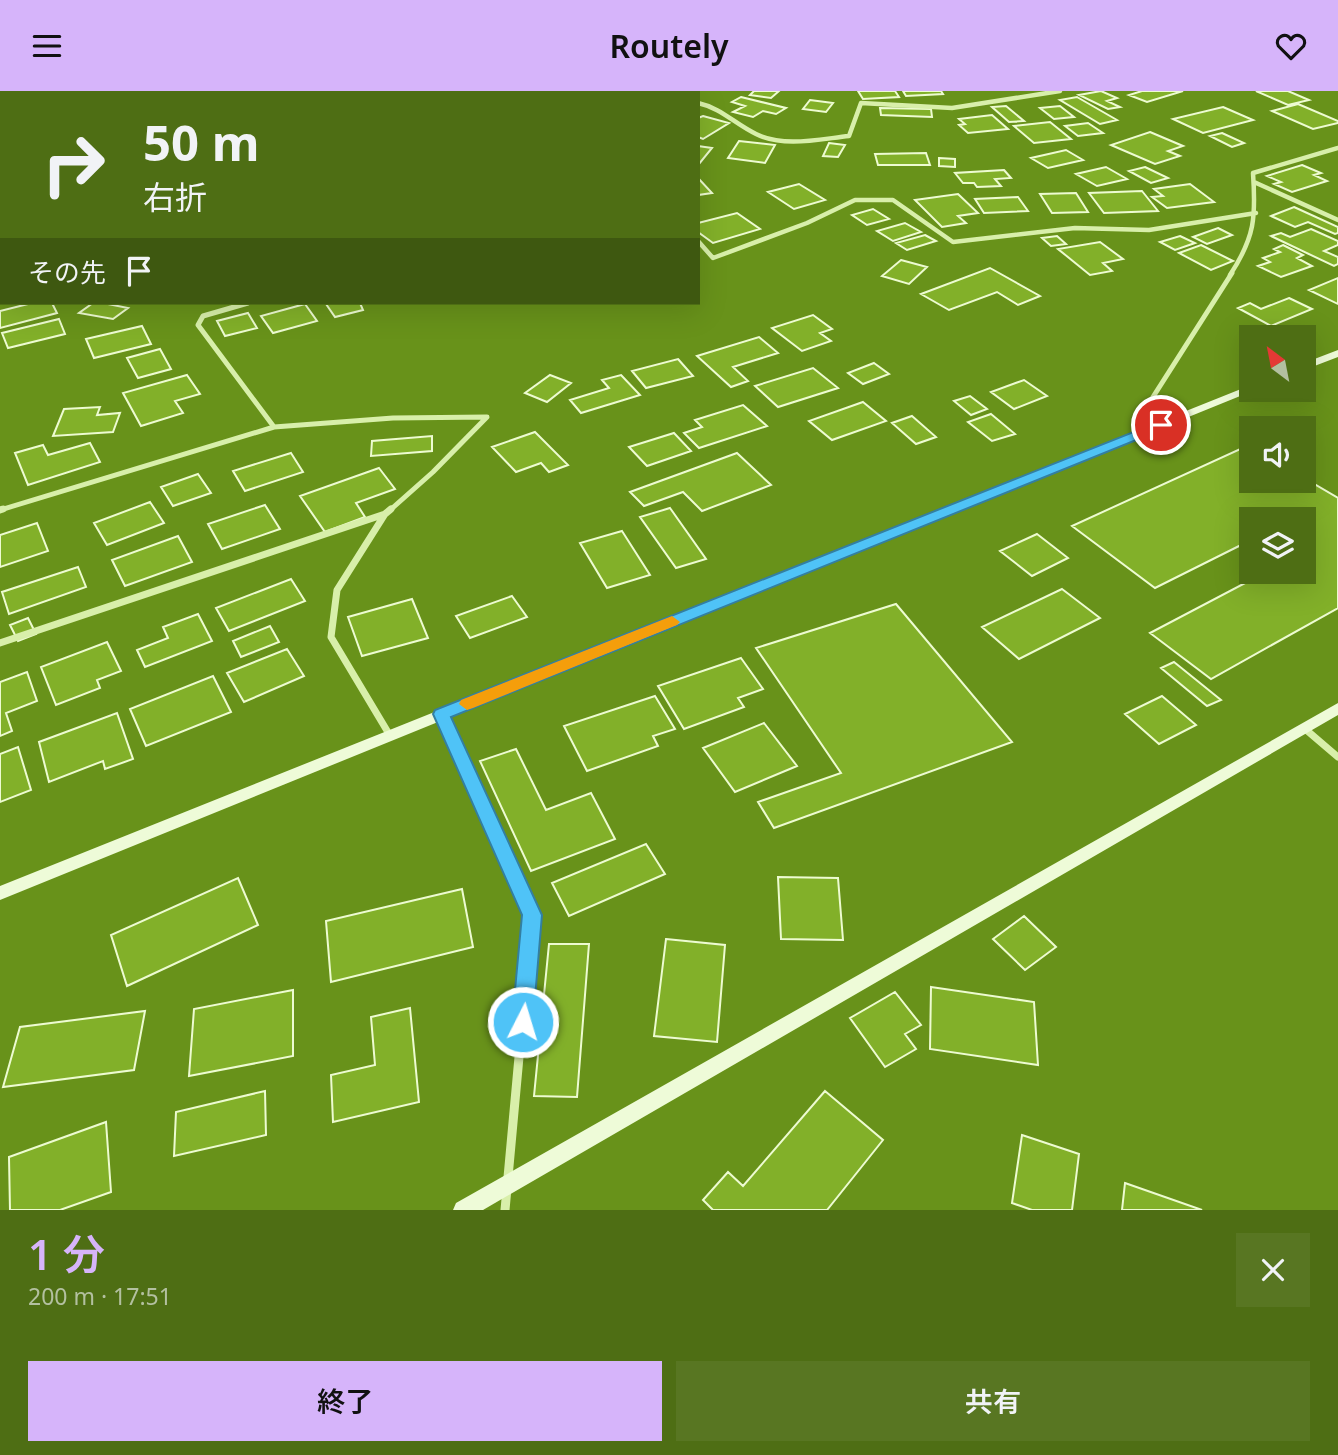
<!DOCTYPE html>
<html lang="ja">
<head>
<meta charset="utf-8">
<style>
  :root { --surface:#4e6e14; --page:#587622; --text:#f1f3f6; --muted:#b3c0a0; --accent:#d6b4fa }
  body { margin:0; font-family:"Noto Sans","Noto Sans JP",sans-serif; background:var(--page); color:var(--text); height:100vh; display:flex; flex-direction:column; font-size:26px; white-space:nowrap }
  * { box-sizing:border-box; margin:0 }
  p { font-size:23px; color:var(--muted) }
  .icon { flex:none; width:38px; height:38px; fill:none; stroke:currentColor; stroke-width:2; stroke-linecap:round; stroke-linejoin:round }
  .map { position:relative; height:1119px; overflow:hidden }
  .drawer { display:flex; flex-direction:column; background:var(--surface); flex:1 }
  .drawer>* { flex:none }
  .guide { position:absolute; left:0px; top:0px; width:700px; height:214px; box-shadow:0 7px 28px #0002; background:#4e6e14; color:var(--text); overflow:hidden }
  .needle { width:46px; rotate:328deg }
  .controls { position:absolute; left:1239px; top:234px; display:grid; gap:14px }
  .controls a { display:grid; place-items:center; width:77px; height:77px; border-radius:0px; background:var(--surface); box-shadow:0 7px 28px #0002; font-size:35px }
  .pin { position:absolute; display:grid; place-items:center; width:60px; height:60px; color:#fff; margin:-30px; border:4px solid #fff; border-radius:50%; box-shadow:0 2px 7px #0007 }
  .me { position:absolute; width:77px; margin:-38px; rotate:5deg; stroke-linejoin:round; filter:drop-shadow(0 0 5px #0008) }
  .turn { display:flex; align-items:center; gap:24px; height:147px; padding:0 28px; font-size:32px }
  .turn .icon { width:91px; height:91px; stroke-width:2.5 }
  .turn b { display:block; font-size:49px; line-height:60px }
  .then { display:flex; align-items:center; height:66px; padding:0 28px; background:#0003; gap:14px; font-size:26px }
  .round { display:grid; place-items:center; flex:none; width:74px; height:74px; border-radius:0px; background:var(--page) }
  .summary { display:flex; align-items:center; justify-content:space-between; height:119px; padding:0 28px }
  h1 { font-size:42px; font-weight:600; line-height:52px; color:var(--accent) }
  .action { display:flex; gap:14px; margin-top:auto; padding:14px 28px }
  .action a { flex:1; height:80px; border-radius:0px; background:var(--accent); color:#111; font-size:28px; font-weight:600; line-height:80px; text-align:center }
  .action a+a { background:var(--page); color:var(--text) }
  header { display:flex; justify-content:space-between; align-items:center; height:91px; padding:0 28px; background:var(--accent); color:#111; font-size:32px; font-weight:600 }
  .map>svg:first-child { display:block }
  .building { fill:#82b029; stroke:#edfbd1; stroke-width:2 }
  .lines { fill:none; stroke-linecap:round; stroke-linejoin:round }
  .street-far3 { stroke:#d8efaa; stroke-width:4.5 }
  .street-far2 { stroke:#d8efaa; stroke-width:5 }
  .street-far1 { stroke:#d8efaa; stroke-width:7 }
  .street { stroke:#d8efaa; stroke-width:9 }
  .secondary { fill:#eefbd8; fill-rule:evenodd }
  .route { fill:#4fc3f7; stroke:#337fa1; stroke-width:2 }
  .slow { fill:#f59e0b }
</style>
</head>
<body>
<header><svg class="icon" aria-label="menu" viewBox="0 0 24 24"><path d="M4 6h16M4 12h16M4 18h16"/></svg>Routely<svg class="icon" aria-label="heart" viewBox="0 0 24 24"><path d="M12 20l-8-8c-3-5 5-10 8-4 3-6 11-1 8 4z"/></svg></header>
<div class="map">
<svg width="1338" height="1119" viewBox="0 0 1338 1119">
  <rect width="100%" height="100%" fill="#68921a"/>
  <path class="building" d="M754,0H779L771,7L750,4Z
    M858,0H895L899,6L863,8Z
    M903,0H941L943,3L906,5Z
    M1101,0L1117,7L1107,10L1120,16L1108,18L1079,4Z
    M1142,0H1183L1147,11L1129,4Z
    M1256,0H1288L1309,9L1288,14Z
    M741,6L786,17L776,23L763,20L753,26L733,21L745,15L732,11Z
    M1077,6L1117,29L1100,33L1060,9Z
    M810,9L833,12L826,21L803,18Z
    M1298,13L1338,30V32L1313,38L1272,20Z
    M1006,15L1024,30L1009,31L992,16Z
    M1060,15L1074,26L1054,28L1040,17Z
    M1223,16L1253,29L1203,42L1173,28Z
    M880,17L931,18L932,26L881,24Z
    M992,24L1008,38L968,42L959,34L965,33L959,28Z
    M703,25L729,32L703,48L698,46V27Z
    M1050,31L1071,48L1034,52L1014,35Z
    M1088,32L1103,42L1078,45L1065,35Z
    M1150,41L1183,55L1168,60L1180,65L1155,73L1111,54Z
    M1222,42L1244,52L1232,56L1210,45Z
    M739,50L775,54L765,72L728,67Z
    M829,52L845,54L838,66L823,65Z
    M698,55L712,57L699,73H698Z
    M1066,59L1083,69L1048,77L1031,67Z
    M926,62L930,74H878L875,63Z
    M939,67L955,68V76L939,75Z
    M1302,74L1321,82L1314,84L1327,90L1292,101L1274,93L1281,91L1267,85Z
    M1106,76L1127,88L1097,95L1076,83Z
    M1145,76L1168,87L1151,92L1129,80Z
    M1004,79L1011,87L995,88L1001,95L977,96L974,92H963L955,82Z
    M698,87L712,102L698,104Z
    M799,93L825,109L794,118L768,101Z
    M1190,93L1214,111L1167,117L1152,106L1163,105L1154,98Z
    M1142,100L1158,120L1104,122L1089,102Z
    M1076,102L1088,121L1052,122L1040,103Z
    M958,103L978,122L958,125L966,132L942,136L915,109Z
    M1018,106L1028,120L984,122L975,108Z
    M1294,116L1338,136V142L1335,143L1308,131L1295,136L1271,125Z
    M873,118L889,128L867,134L852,124Z
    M737,122L760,138L713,152L698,141V132Z
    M905,132L921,141L893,150L877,140Z
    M1218,137L1232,144L1207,153L1193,146Z
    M1311,138L1338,150V154L1324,160L1338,166V173L1334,175L1271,145L1281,142L1290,146Z
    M925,144L936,150L907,159L896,152Z
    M1057,145L1066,153L1051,155L1042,147Z
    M1180,145L1195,152L1175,159L1160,151Z
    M1100,151L1123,168L1103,172L1112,180L1090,184L1058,158Z
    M1201,154L1233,170L1211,179L1179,162Z
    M1283,154L1303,164L1297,167L1312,175L1281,186L1258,175L1270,171L1263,167L1280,161L1274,158Z
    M901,169L927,176L909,193L882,185Z
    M990,177L1040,205L1018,214L997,201L949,219L921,203Z
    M1338,187V213L1309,199Z
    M1289,207L1312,218L1271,235L1238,217L1250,212L1261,218Z
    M32,212H52L57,222L0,237V220Z
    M93,212H103L128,217L113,228L79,222Z
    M331,212H360L363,219L335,226L326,213Z
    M305,213L317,230L273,242L261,225Z
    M248,222L257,237L225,245L217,230Z
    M813,224L832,238L820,242L831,250L802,260L772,237Z
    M59,228L65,243L8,257L2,242Z
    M142,235L151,253L94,267L86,248Z
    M759,246L778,262L733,276L748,290L731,296L697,265Z
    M160,258L171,278L138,287L127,267Z
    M678,268L693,285L646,297L632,280Z
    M874,272L889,283L863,293L848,282Z
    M813,277L838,297L778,316L755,295Z
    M187,284L200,303L175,310L183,322L141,335L123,302Z
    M550,284L571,292L547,311L525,302Z
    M621,284L640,304L581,322L570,309L609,297L602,289Z
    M1024,289L1047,305L1014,318L991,301Z
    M970,305L987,318L971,324L954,310Z
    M863,311L886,330L832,349L809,330Z
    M743,314L767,335L699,357L684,342L702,336L695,329Z
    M100,316L97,324L120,322L113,341L53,345L64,318Z
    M991,323L1015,343L992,350L968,331Z
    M912,325L936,346L916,353L892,332Z
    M535,341L568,374L549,381L541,372L516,381L492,356Z
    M674,342L691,360L647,375L629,356Z
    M432,345V360L371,365L372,350Z
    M90,352L100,371L28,394L15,362L43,354L48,364Z
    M1249,354L1251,390H1304V387L1338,407V517L1211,588L1150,542L1266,481H1304V429H1251V459L1243,453L1155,497L1072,435Z
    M291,362L303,381L245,400L233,380Z
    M737,362L771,394L702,420L683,401L644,415L630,401Z
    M379,377L395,398L356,412L365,426L325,441L300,405Z
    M198,383L211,402L173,415L161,396Z
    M150,411L164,432L107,454L94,432Z
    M265,414L280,438L222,458L208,433Z
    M670,417L706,468L676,477L640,426Z
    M37,432L48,460L0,476V444Z
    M622,440L650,484L607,497L580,452Z
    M1037,443L1068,467L1032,485L1000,460Z
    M178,445L192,471L125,495L112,469Z
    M78,476L86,496L9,523L2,501Z
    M291,488L305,510L229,540L216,517Z
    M1062,498L1100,527L1019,568L982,536Z
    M512,505L527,526L470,547L456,525Z
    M412,508L428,547L362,565L348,526Z
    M896,513L1012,651L774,737L758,711L841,682L756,557Z
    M198,523L212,550L145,576L137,559L168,547L163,536Z
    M28,527L36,543L18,550L10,534Z
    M270,535L279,551L241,566L233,550Z
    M107,551L121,580L97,589L100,597L56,614L41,576Z
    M287,558L304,585L244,611L227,582Z
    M741,567L763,598L738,607L744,616L684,638L658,595Z
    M1174,571L1221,609L1207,615L1161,577Z
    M27,581L37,610L6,622L12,640L0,645V591Z
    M213,585L231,621L146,655L130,618Z
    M655,605L675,638L653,645L658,655L587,680L564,635Z
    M1162,605L1196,634L1159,653L1125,623Z
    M117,622L133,668L105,678L103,670L49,691L39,651Z
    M764,632L797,675L735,701L703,657Z
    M18,656L31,699L0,711V663Z
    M516,658L546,719L591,702L615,748L531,780L480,670Z
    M646,753L665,783L569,825L552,792Z
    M778,786L838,787L843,849L781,848Z
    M238,787L258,834L127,895L111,844Z
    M462,798L473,856L331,891L326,830Z
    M1024,825L1056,856L1025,879L993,848Z
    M666,848L725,854L717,951L654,945Z
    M549,853H589L577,1006L534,1005Z
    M931,896L1034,911L1038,974L930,958Z
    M293,899V965L189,985L194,918Z
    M895,901L921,934L905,943L916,958L885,976L850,927Z
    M410,917L419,1011L333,1031L331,984L375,974L371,926Z
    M145,920L134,979L3,996L20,936Z
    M265,1000L266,1044L174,1065L176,1021Z
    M825,1000L883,1049L827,1119H713L703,1109L728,1081L743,1095Z
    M106,1031L111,1101L60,1119H10L9,1066Z
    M1022,1044L1079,1063L1072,1119H1032L1012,1112Z
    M1125,1092L1202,1119H1122Z"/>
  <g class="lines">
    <path class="street-far3" d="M353,0L355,2
      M419,0L428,2
      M630,0L640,2
      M698,12C721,17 735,33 756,43C784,57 820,48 849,45L861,12L952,17L1060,0
      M1254,91L1338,129
      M698,150L713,167L807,132L855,109H893L953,151L1075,137L1149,139L1256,122
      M1230,184C1255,146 1256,126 1253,82L1338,57"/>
    <path class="street-far2" d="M248,212L203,225L198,234L274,336
      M1187,324L1153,306L1232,182
      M0,419L274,336L393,327L487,326L433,381L389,420"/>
    <path class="street-far1" d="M0,419L3,418
      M385,423L337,499L331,546L389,643
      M0,552L385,423L391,418
      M441,623L487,725
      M1304,637L1338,666"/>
    <path class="street" d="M486,723L532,824L505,1119"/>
    <path class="secondary" d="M218,0H244L215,2Z
      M0,17H2V21H0Z
      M1338,259V266L1304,279V272Z
      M1251,294V299H1255L0,809V795Z
      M1338,612V624L483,1119H453L456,1112Z"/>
  </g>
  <path class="route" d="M1161,330L1167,334L1166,337L451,626L542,824L533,931L530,938L523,941L515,938L512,931L522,824L433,623L435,619Z"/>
  <path class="slow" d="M672,525L680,531L677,534L473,617L467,619L459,613L461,609Z"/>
</svg>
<div class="controls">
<a><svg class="needle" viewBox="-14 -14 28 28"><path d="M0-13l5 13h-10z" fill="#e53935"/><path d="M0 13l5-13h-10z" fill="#b3c0a0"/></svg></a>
<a><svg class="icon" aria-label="sound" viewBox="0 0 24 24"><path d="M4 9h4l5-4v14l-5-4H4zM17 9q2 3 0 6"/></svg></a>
<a><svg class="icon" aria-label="layers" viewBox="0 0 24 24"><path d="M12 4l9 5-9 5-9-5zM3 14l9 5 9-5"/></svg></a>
</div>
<div class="pin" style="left:1161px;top:334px;background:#d93025"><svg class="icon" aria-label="arrive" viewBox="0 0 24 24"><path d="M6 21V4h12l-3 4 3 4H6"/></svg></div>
<svg class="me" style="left:523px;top:931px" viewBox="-20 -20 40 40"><circle r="17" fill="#4fc3f7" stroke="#fff" stroke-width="3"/><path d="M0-11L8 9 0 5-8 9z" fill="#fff"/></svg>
<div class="guide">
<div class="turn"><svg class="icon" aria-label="right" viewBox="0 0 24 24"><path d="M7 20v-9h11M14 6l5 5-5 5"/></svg><div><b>50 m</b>右折</div></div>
<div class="then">その先<svg class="icon" aria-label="arrive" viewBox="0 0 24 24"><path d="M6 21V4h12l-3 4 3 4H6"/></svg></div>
</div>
</div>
<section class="drawer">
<div class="summary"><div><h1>1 分</h1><p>200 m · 17:51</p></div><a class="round"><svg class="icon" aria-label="close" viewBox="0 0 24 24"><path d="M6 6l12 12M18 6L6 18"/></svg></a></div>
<div class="action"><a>終了</a><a>共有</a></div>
</section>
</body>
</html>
